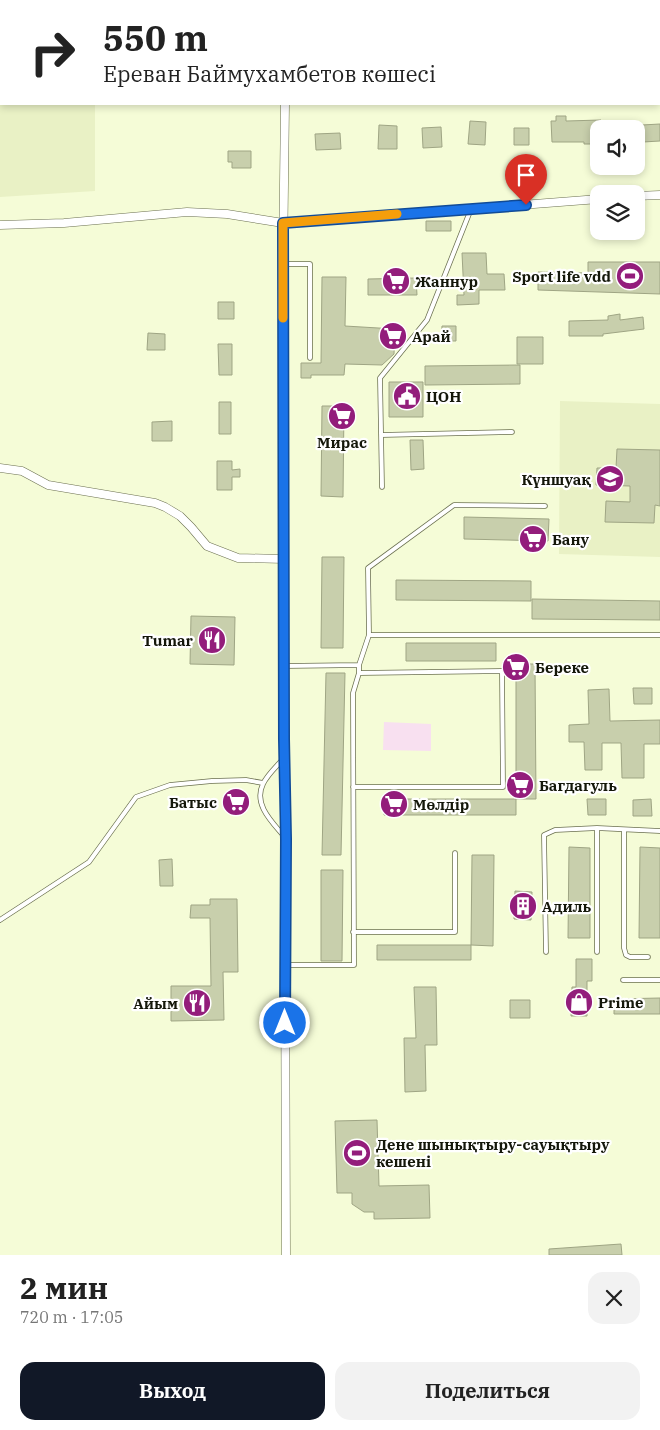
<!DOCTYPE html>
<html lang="ru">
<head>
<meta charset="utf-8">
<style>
  :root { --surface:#fff; --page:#f2f2f2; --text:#222; --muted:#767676; --accent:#111827 }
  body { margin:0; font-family:"IBM Plex Serif",serif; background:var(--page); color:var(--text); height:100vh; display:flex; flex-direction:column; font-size:19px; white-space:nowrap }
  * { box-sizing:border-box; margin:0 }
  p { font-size:16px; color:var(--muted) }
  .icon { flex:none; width:28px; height:28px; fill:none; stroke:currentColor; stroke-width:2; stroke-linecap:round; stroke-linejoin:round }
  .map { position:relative; height:1255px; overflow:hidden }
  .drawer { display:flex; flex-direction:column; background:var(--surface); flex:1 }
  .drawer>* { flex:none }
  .banner { position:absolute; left:0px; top:0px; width:660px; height:105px; box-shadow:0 2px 8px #0003; background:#fff; color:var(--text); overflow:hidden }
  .fabs { position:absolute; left:590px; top:120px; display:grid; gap:10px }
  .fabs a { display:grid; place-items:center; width:55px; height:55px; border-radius:10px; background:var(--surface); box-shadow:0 2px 8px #0003; font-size:25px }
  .pin { position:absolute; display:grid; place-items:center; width:42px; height:42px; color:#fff; margin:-51px -21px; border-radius:50% 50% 50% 0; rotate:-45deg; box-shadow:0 0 5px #0007 }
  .pin .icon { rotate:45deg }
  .me { position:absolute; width:55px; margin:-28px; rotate:0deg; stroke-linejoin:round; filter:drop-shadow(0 0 4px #0008) }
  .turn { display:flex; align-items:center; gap:18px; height:105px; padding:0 20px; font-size:22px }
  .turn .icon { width:65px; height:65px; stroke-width:2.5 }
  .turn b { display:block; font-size:35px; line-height:42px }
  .round { display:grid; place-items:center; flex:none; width:52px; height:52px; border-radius:15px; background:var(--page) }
  .summary { display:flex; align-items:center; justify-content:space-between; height:85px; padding:0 20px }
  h1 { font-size:30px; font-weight:700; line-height:38px }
  .cta { display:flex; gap:10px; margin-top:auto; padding:10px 20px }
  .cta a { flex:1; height:58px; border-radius:15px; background:var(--accent); color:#fff; font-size:20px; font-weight:700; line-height:58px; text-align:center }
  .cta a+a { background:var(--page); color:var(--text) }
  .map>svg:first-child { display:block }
  .built { fill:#e9f1c5 }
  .green { fill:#f8e0f0 }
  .building { fill:#c8cfac; stroke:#9fa584 }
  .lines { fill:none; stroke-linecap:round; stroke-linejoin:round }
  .service-casing { stroke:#6b7050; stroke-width:5.5 }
  .minor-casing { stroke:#6b7050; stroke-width:9 }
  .service { stroke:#fff; stroke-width:4 }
  .minor { stroke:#fff; stroke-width:8 }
  .route-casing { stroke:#114b97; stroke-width:12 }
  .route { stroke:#1a73e8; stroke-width:9 }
  .slow { stroke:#f59e0b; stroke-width:9 }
  .labels { text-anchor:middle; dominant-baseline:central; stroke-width:4.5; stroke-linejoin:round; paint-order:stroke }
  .poi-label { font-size:15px; font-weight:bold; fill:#14170a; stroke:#fff; text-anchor:start }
</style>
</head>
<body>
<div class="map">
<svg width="660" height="1255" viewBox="0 0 660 1255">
  <rect width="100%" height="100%" fill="#f5fcd7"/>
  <path class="built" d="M0,41H1V104H95V191L0,197Z
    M560,401L660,404V557L559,554Z"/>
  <path class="green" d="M384,722L431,724V751L383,750Z"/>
  <path class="building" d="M556,116H566V121L601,120V129H599V144H584V142H552L551,121H556Z
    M470,121L486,122L485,145L468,144Z
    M660,124V141L643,142L642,125Z
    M379,125L397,126V149H378Z
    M441,127L442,147L423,148L422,128Z
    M514,128H529V145H514Z
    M340,133L341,149L316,150L315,134Z
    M228,151H251V168H232V162H228Z
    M426,221H451V231H426Z
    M462,253H486L487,274H504L505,290H479V304L457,305V295H464Z
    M588,262H660V294L538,290V272L588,273Z
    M322,277H346L345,326L395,329L394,354L382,365L345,364L344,375H311V378H301V363H321Z
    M416,278L417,295H368V279Z
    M218,302H234V319H218Z
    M620,314V320L643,317L644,329L603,334V336H569V321L608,320V316Z
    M442,326H456V341H441Z
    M148,333L165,334V350H147Z
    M517,337H543V364H517Z
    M218,344H232V375H219Z
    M520,365V384L425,385V366Z
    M389,382H423V417H389Z
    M219,402H231V434H219Z
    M322,406H344L343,497L321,496Z
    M172,421V441H152V422Z
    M410,440H423L424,469L411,470Z
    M617,449L660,450V506L655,505L654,523L605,522L606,501L630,502V486L596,485L597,468H616Z
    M217,461H232V470L240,469V477H232V490H217Z
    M464,517L549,519L548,541L464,539Z
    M322,557H344L343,648H321Z
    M396,580L531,581V601L396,600Z
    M532,599L660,601V620L532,619Z
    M191,616L235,617L234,665L190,664Z
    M406,643H496V661H406Z
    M516,664H535L536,799H516Z
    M326,673H345L341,855H322Z
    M633,688H652V704H634Z
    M609,689L610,721L660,720V744H644V778H622L621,743H602V770H585L584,742H569V725L589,724L588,690Z
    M240,794L241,810L232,811L231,795Z
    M384,799H516V815H384Z
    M587,799H606V815H588Z
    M651,799L652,816H633V800Z
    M569,847L590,848V938H568Z
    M640,847L660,848V938H639Z
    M472,855H494L493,946L471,945Z
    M172,859L173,886H160L159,860Z
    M321,870H343L342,961H321Z
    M515,891L532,892L531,920L514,919Z
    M210,899H237L238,972H223L224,1020L171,1021V986H211L210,918H190L191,905H210Z
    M377,945H471V960H377Z
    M576,959H592V981H587V1016H571L572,987H576Z
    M414,987H436L437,1045H425L426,1091L405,1092L404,1038H416Z
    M660,998V1014H614V999Z
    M510,1000H530V1018H510Z
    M377,1120L379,1186L429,1185L430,1218L374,1219V1212H364L352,1204V1193H337L335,1121Z
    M621,1244L622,1255H549V1249Z"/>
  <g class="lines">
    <defs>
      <path id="service" d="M283,264H310V358
        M381,435L512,432
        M382,487L380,378L427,320L471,209
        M369,635H660
        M359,665L369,635L368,568L454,505L545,506
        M284,666L359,665V673L353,693L354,965H284
        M283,759C276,767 267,775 263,784C253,804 272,822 283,835
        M353,787H503L502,671L359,673
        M624,830V948L626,955L630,957H648
        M0,920L89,862L136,797L170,785L212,781L246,780L263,783
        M353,932H455V853
        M546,952L544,835L555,830L597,828L660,831
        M597,952V828
        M623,980H660"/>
      <path id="minor" d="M286,1V0
        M659,25H660
        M285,104L283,264L286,1255
        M636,196L660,195
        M0,225L64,223L187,212L227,214L283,223L599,199
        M0,468L22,471L48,485L155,503L165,507L180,516L191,527L207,546L238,558L284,559"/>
    </defs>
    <use href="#service" class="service-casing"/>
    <use href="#minor" class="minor-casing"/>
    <use href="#service" class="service"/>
    <use href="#minor" class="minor"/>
  </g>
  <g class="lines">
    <defs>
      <path id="route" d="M285,1023L286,839L284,739L283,223L526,205"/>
    </defs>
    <use href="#route" class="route-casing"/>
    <use href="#route" class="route"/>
    <path class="slow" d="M283,318V223L397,214"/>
  </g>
  <defs>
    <symbol id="stadium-disc" viewBox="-11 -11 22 22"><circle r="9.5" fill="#931d7b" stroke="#fff"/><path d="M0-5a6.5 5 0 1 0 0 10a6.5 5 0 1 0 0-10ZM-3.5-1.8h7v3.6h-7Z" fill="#fff"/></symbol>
    <symbol id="supermarket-disc" viewBox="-11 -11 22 22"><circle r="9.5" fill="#931d7b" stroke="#fff"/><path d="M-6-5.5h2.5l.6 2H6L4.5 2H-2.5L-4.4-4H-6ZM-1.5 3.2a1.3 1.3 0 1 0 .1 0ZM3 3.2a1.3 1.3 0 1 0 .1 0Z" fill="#fff"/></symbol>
    <symbol id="civic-disc" viewBox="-11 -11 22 22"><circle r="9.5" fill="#931d7b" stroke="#fff"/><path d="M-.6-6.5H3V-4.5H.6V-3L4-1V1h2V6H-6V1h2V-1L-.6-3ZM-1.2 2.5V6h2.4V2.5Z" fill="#fff"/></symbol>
    <symbol id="school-disc" viewBox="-11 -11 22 22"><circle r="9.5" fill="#931d7b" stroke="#fff"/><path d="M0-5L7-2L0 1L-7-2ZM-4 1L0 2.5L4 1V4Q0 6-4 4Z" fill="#fff"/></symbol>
    <symbol id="restaurant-disc" viewBox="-11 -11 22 22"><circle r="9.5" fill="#931d7b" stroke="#fff"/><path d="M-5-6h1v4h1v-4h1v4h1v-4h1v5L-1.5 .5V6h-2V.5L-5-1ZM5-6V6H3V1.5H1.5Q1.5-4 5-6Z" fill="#fff"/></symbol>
    <symbol id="building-disc" viewBox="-11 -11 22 22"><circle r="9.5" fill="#931d7b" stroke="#fff"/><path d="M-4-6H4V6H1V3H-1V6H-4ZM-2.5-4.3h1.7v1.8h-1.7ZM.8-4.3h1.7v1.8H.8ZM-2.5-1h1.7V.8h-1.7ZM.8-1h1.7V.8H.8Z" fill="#fff"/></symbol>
    <symbol id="shop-disc" viewBox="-11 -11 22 22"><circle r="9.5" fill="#931d7b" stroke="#fff"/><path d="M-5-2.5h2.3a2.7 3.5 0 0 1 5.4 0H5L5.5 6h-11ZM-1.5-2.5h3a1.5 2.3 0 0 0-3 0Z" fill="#fff"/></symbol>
  </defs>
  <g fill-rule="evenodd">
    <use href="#stadium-disc" x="614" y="260" width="32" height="32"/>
    <use href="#supermarket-disc" x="380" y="265" width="32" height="32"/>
    <use href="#supermarket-disc" x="377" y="320" width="32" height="32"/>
    <use href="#civic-disc" x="391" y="380" width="32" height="32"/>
    <use href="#supermarket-disc" x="326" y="400" width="32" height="32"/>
    <use href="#school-disc" x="594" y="463" width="32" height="32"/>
    <use href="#supermarket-disc" x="517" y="523" width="32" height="32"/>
    <use href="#restaurant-disc" x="196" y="624" width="32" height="32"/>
    <use href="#supermarket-disc" x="500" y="651" width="32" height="32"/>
    <use href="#supermarket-disc" x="504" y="769" width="32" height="32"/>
    <use href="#supermarket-disc" x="220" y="786" width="32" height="32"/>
    <use href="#supermarket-disc" x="378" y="788" width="32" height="32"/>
    <use href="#building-disc" x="507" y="890" width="32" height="32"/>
    <use href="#shop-disc" x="563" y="986" width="32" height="32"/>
    <use href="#restaurant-disc" x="181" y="987" width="32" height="32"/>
    <use href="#stadium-disc" x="341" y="1137" width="32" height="32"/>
  </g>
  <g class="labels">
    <g class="poi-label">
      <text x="611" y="276" text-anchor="end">Sport life vdd</text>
      <text x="415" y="281">Жаннур</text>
      <text x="412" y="336">Арай</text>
      <text x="426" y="396">ЦОН</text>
      <text x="342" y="442" text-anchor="middle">Мирас</text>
      <text x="591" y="479" text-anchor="end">Күншуақ</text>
      <text x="552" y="539">Бану</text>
      <text x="193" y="640" text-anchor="end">Tumar</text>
      <text x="535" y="667">Береке</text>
      <text x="539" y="785">Багдагуль</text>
      <text x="217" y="802" text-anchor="end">Батыс</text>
      <text x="413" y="804">Мөлдір</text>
      <text x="542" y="906">Адиль</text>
      <text x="598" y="1002">Prime</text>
      <text x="178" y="1003" text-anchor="end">Айым</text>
      <text x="376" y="1144">Дене шынықтыру-сауықтыру<tspan x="376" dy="17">кешені</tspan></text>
    </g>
  </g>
</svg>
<div class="fabs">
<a><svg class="icon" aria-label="sound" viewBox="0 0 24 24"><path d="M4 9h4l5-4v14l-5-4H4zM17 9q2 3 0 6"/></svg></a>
<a><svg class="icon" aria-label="layers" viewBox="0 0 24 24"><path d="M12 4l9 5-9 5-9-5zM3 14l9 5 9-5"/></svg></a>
</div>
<div class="pin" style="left:526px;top:205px;background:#d93025"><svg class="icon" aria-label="arrive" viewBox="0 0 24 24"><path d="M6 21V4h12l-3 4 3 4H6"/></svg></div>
<svg class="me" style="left:285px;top:1023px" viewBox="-20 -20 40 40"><circle r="17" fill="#1a73e8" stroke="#fff" stroke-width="3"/><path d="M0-11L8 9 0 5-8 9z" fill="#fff"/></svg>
<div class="banner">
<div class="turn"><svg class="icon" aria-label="right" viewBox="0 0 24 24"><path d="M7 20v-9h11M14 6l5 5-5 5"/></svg><div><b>550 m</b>Ереван Баймухамбетов көшесі</div></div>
</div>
</div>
<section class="drawer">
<div class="summary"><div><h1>2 мин</h1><p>720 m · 17:05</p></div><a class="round"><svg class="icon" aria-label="close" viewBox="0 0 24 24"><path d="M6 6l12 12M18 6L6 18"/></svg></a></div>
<div class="cta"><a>Выход</a><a>Поделиться</a></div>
</section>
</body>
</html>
